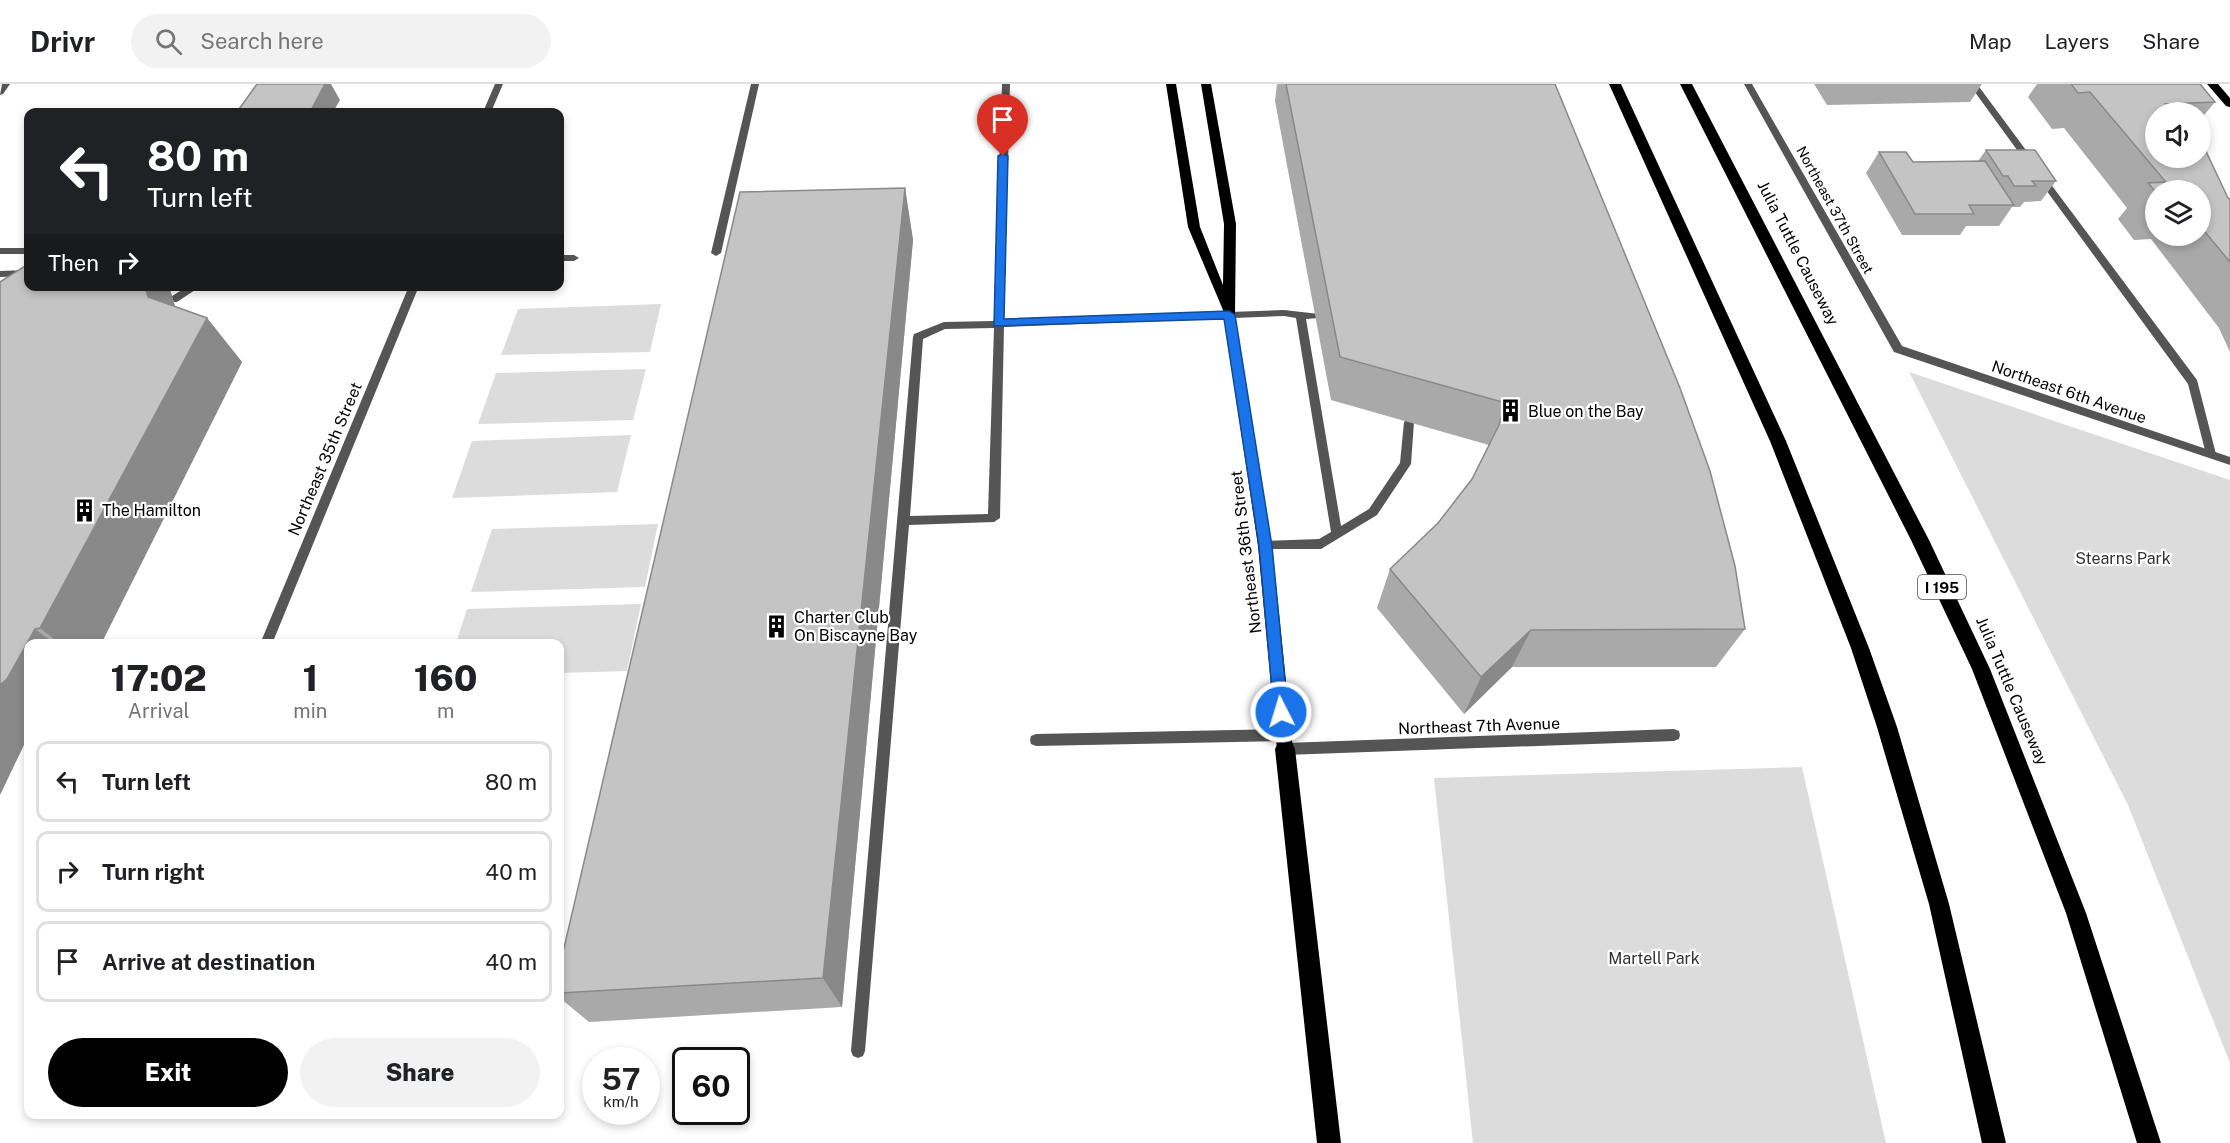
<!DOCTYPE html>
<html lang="en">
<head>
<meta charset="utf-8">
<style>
  :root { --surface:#fff; --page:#f2f2f2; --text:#202124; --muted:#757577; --line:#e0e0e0; --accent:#000 }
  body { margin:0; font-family:"Public Sans",sans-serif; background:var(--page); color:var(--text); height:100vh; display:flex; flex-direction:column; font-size:22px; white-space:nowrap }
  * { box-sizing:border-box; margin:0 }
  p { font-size:20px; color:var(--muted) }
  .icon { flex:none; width:33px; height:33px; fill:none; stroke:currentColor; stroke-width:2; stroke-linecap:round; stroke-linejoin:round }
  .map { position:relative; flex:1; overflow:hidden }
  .panel { position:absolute; left:24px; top:555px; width:540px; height:480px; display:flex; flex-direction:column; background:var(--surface); border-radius:12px; box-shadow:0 3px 9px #0003 }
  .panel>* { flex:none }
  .hud { position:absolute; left:24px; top:24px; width:540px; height:183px; border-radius:12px; box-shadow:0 3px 9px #0003; background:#202124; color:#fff; overflow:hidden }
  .buttons { position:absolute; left:2145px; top:18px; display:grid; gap:12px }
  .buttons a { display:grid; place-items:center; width:66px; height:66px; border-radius:50%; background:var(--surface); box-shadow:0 3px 9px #0003; font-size:30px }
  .speed { position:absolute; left:582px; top:963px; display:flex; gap:12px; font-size:30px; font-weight:700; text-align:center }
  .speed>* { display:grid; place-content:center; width:78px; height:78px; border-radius:50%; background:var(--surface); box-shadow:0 3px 9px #0003; line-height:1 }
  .speed small { font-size:15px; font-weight:400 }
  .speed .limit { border:3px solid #111; border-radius:9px; background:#fff; color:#111 }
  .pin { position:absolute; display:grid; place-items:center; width:51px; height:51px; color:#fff; margin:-62px -26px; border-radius:50% 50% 50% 0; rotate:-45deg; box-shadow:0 0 6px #0007 }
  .pin .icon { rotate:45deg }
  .me { position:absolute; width:66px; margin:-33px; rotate:355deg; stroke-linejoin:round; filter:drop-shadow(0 0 4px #0008) }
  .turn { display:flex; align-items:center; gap:21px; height:126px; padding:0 24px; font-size:27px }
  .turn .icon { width:78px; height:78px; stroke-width:2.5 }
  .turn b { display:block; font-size:42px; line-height:51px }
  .then { display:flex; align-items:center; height:57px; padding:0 24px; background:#0003; gap:12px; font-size:22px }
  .eta { display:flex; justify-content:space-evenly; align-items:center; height:102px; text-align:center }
  .eta b { font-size:36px; font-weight:800; line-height:42px }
  .button { display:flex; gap:12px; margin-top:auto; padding:12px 24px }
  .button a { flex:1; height:69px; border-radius:36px; background:var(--accent); color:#fff; font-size:24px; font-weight:800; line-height:69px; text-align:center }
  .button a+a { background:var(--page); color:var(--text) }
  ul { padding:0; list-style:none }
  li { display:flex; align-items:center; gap:18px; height:81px; margin:0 12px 9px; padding:0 12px; border:3px solid var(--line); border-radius:12px }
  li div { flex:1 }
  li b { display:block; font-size:22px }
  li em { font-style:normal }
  header { display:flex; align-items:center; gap:36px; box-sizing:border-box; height:84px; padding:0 30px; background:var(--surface); border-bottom:2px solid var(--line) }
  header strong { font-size:28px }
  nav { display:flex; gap:33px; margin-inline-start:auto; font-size:21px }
  .search { width:420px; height:54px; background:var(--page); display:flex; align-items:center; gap:15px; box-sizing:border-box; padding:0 21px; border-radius:33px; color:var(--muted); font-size:22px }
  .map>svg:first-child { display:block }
  .green { fill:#dcdcdc }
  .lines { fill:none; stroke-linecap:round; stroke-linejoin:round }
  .lane { fill:#555; fill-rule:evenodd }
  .street { fill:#555; fill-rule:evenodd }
  .primary { fill:#000; fill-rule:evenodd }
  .highway { fill:#000; fill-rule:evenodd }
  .wall { fill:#a9a9a9; fill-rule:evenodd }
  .shaded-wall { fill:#898989 }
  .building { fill:#c4c4c4; stroke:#898989; stroke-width:1.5 }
  .route { fill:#1a73e8; stroke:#114b97; stroke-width:1.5 }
  .labels { text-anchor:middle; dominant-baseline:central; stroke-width:4.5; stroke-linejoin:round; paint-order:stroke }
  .far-street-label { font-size:14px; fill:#000; stroke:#fff }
  .shield { fill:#fff; stroke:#4c4c4c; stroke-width:1.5 }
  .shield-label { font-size:15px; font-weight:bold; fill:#000 }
  .street-label { font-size:16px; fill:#000; stroke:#fff }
  .poi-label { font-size:16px; fill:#000; stroke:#fff; text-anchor:start }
  .park-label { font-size:16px; fill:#333; stroke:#fff }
</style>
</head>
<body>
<header>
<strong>Drivr</strong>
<div class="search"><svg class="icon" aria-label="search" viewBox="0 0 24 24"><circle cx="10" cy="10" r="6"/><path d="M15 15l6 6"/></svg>Search here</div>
<nav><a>Map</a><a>Layers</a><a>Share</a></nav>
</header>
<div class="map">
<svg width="2230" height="1059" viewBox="0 0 2230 1059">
  <rect width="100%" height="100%" fill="#fff"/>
  <path class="green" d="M661,220L650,268L501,271L518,225Z
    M646,285L633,336L478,340L496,289Z
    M1909,288L2230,396V979L2128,721Z
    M631,351L617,408L452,414L472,357Z
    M658,440L645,503L471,508L492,445Z
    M641,520L627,587L560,589V560L456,559L467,525Z
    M1802,683L1886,1059H1473L1434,694Z"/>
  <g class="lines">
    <path class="lane" d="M751,0H759L721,169L716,172L711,169Z
      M1002,0H1010L1004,236L1284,226L1319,230V234L1306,235L1341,442L1369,425L1400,379L1404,338L1409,334L1414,338L1411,380L1377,431L1321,465H1261L1259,462L1261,459L1265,457L1319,455L1331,448L1296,234L1284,232L1004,243L1000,434L994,438L909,441L865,967L863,972L858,974L853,972L851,967L913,253L914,250L944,238L994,237ZM994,244L988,430L910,432L923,255L945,245Z
      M1969,0H1977L2034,77V81H2028Z
      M2041,90L2044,91L2197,296L2216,370L2215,373H2207L2206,370L2188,300L2038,95L2036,93Z
      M0,164H28V170H0Z
      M560,171H574L579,174L574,177H560Z
      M28,186V192L0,193V187Z
      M188,202H201L177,218H169V214Z
      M1284,645L1289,647L1290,651L1289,655L1284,657L1036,662L1031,660L1030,656L1031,652L1036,650Z"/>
    <path class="street" d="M2,0H10L3,10L0,11Z
      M495,0H503L491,28H483Z
      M1744,0H1752L1902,262L2230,373V381L1894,268Z
      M409,202H419L272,560H260Z
      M1674,645L1679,647L1680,651L1679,655L1674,657L1285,671L1280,669L1279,665L1280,661L1285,659Z"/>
    <path class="primary" d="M1166,0H1176L1200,143L1223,201L1224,140L1201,0H1211L1236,140L1235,231L1272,462L1293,665L1291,670L1285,672L1279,670L1277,665L1258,462L1223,226L1188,143Z
      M2207,0H2218L2230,14V23L2226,22Z"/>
    <path class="highway" d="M1609,0H1621L1786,357L1869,564L1897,643L1949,820L2006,1059H1982L1929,820L1877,643L1851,564L1770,357Z
      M1680,0H1692L1929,456L1990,585L2086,829L2161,1059H2137L2066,829L1972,585L1911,456Z
      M1285,656L1292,659L1295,665L1341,1059H1317L1275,665L1278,659Z"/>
  </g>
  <path class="wall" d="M1277,0H1555L1745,545L1716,583H1512L1464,630L1377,524L1390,485L1438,439L1472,395L1489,361L1331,316L1275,17Z
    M1814,0H1982L1970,18L1827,21Z
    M2037,0H2200L2215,18L2200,36V28H2156L2228,114L2230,115V268L2219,244L2151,155L2134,156L2118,135L2127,124L2064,44L2052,45L2028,13ZM2156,106H2200V152H2156Z
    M1986,66L2056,97L2041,117L2024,118L2020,123H2012L1999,142H1966L1960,151H1902L1866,89L1879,68L1913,78L1978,77Z
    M905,104L913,156L842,923L589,938L560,914V881Z
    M0,198L169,202L175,222L207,234L242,278L101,560H28L24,661Z"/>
  <path class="shaded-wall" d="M325,0H331L340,16L333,28H310Z
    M905,104L913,156L842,923L823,894Z
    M145,202H169L185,257L148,213Z
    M207,234L242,278L101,560H60L40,544Z
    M35,545L55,560H28V657L24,661L0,711V601Z
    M1531,546L1512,583L1464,630L1481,593Z"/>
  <path class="building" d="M257,0H325L310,28H237Z
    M1286,0H1555L1680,304L1710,387L1735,482L1745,545L1531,546L1481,593L1390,485L1438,439L1472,395L1499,341L1506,319L1340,273Z
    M2071,0H2200L2215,18L2165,20L2169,28H2156V74H2200V63H2204L2228,114L2230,115V178L2200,142V106H2156V108L2148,99L2166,98L2090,8L2078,9Z
    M1986,66H2035L2056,97H2032L2036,102H2014L2008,92H2003Z
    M1879,68H1906L1913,78L1985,77L2014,121H1969L1974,130H1915Z
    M905,104L823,894L560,909V881L740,108Z
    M28,180V202H145L148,213L207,234L40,544L35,545L7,595L0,601V198Z"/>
  <path class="route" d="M1003,69L1008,72L1004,235L1229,227L1235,231L1272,462L1288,628L1286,632L1281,634L1276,632L1274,628L1259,462L1224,235L994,242L998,72Z"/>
  <defs>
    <symbol id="building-bare" viewBox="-9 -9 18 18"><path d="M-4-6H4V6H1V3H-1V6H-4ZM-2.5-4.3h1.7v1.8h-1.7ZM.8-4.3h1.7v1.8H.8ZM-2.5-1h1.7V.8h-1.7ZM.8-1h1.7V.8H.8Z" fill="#000" stroke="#fff" stroke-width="2.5" paint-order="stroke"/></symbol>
  </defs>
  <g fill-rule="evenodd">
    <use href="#building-bare" x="1494" y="310" width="33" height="33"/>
    <use href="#building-bare" x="68" y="410" width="33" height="33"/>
    <use href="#building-bare" x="760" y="526" width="33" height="33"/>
  </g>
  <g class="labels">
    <g class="far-street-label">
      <text transform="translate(1835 126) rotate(61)">Northeast 37th Street</text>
    </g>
    <rect class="shield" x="1918" y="491" width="48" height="24" rx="4.5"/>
    <g class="shield-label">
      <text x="1942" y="503">I 195</text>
    </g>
    <g class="street-label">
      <text transform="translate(1798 169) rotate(63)">Julia Tuttle Causeway</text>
      <text transform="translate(2069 308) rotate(19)">Northeast 6th Avenue</text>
      <text transform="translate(325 375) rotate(-67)">Northeast 35th Street</text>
      <text transform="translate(1246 468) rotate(-97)">Northeast 36th Street</text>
      <text transform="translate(2012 607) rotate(67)">Julia Tuttle Causeway</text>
      <text transform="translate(1479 642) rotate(-2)">Northeast 7th Avenue</text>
    </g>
    <g class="poi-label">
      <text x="1528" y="327">Blue on the Bay</text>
      <text x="102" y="426">The Hamilton</text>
      <text x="794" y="533">Charter Club<tspan x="794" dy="18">On Biscayne Bay</tspan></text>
    </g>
    <g class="park-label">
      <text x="2123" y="474">Stearns Park</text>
      <text x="1654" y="874">Martell Park</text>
    </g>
  </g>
</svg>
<div class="buttons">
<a><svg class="icon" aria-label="sound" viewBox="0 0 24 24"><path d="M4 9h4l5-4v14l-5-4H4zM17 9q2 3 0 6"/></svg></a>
<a><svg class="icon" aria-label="layers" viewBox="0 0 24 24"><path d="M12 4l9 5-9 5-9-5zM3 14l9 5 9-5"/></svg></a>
</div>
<div class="speed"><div>57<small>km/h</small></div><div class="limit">60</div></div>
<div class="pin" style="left:1003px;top:72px;background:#d93025"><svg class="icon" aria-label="arrive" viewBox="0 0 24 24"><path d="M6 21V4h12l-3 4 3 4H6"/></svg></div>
<svg class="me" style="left:1281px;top:628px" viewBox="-20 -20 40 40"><circle r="17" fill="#1a73e8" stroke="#fff" stroke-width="3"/><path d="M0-11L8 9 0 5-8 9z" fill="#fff"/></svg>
<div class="hud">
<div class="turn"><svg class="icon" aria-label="left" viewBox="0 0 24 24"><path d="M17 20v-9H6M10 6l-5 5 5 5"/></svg><div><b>80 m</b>Turn left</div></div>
<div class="then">Then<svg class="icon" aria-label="right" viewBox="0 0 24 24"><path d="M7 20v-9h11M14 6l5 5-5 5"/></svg></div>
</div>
<section class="panel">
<div class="eta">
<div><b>17:02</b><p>Arrival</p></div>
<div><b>1</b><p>min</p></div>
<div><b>160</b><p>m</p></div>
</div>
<ul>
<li><svg class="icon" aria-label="left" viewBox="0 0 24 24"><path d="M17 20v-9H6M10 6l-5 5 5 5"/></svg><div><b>Turn left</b></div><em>80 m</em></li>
<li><svg class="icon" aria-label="right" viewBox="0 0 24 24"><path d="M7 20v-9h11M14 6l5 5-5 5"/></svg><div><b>Turn right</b></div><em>40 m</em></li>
<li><svg class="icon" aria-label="arrive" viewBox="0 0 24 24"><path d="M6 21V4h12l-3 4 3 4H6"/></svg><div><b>Arrive at destination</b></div><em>40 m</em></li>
</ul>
<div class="button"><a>Exit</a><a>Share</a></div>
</section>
</div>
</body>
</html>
